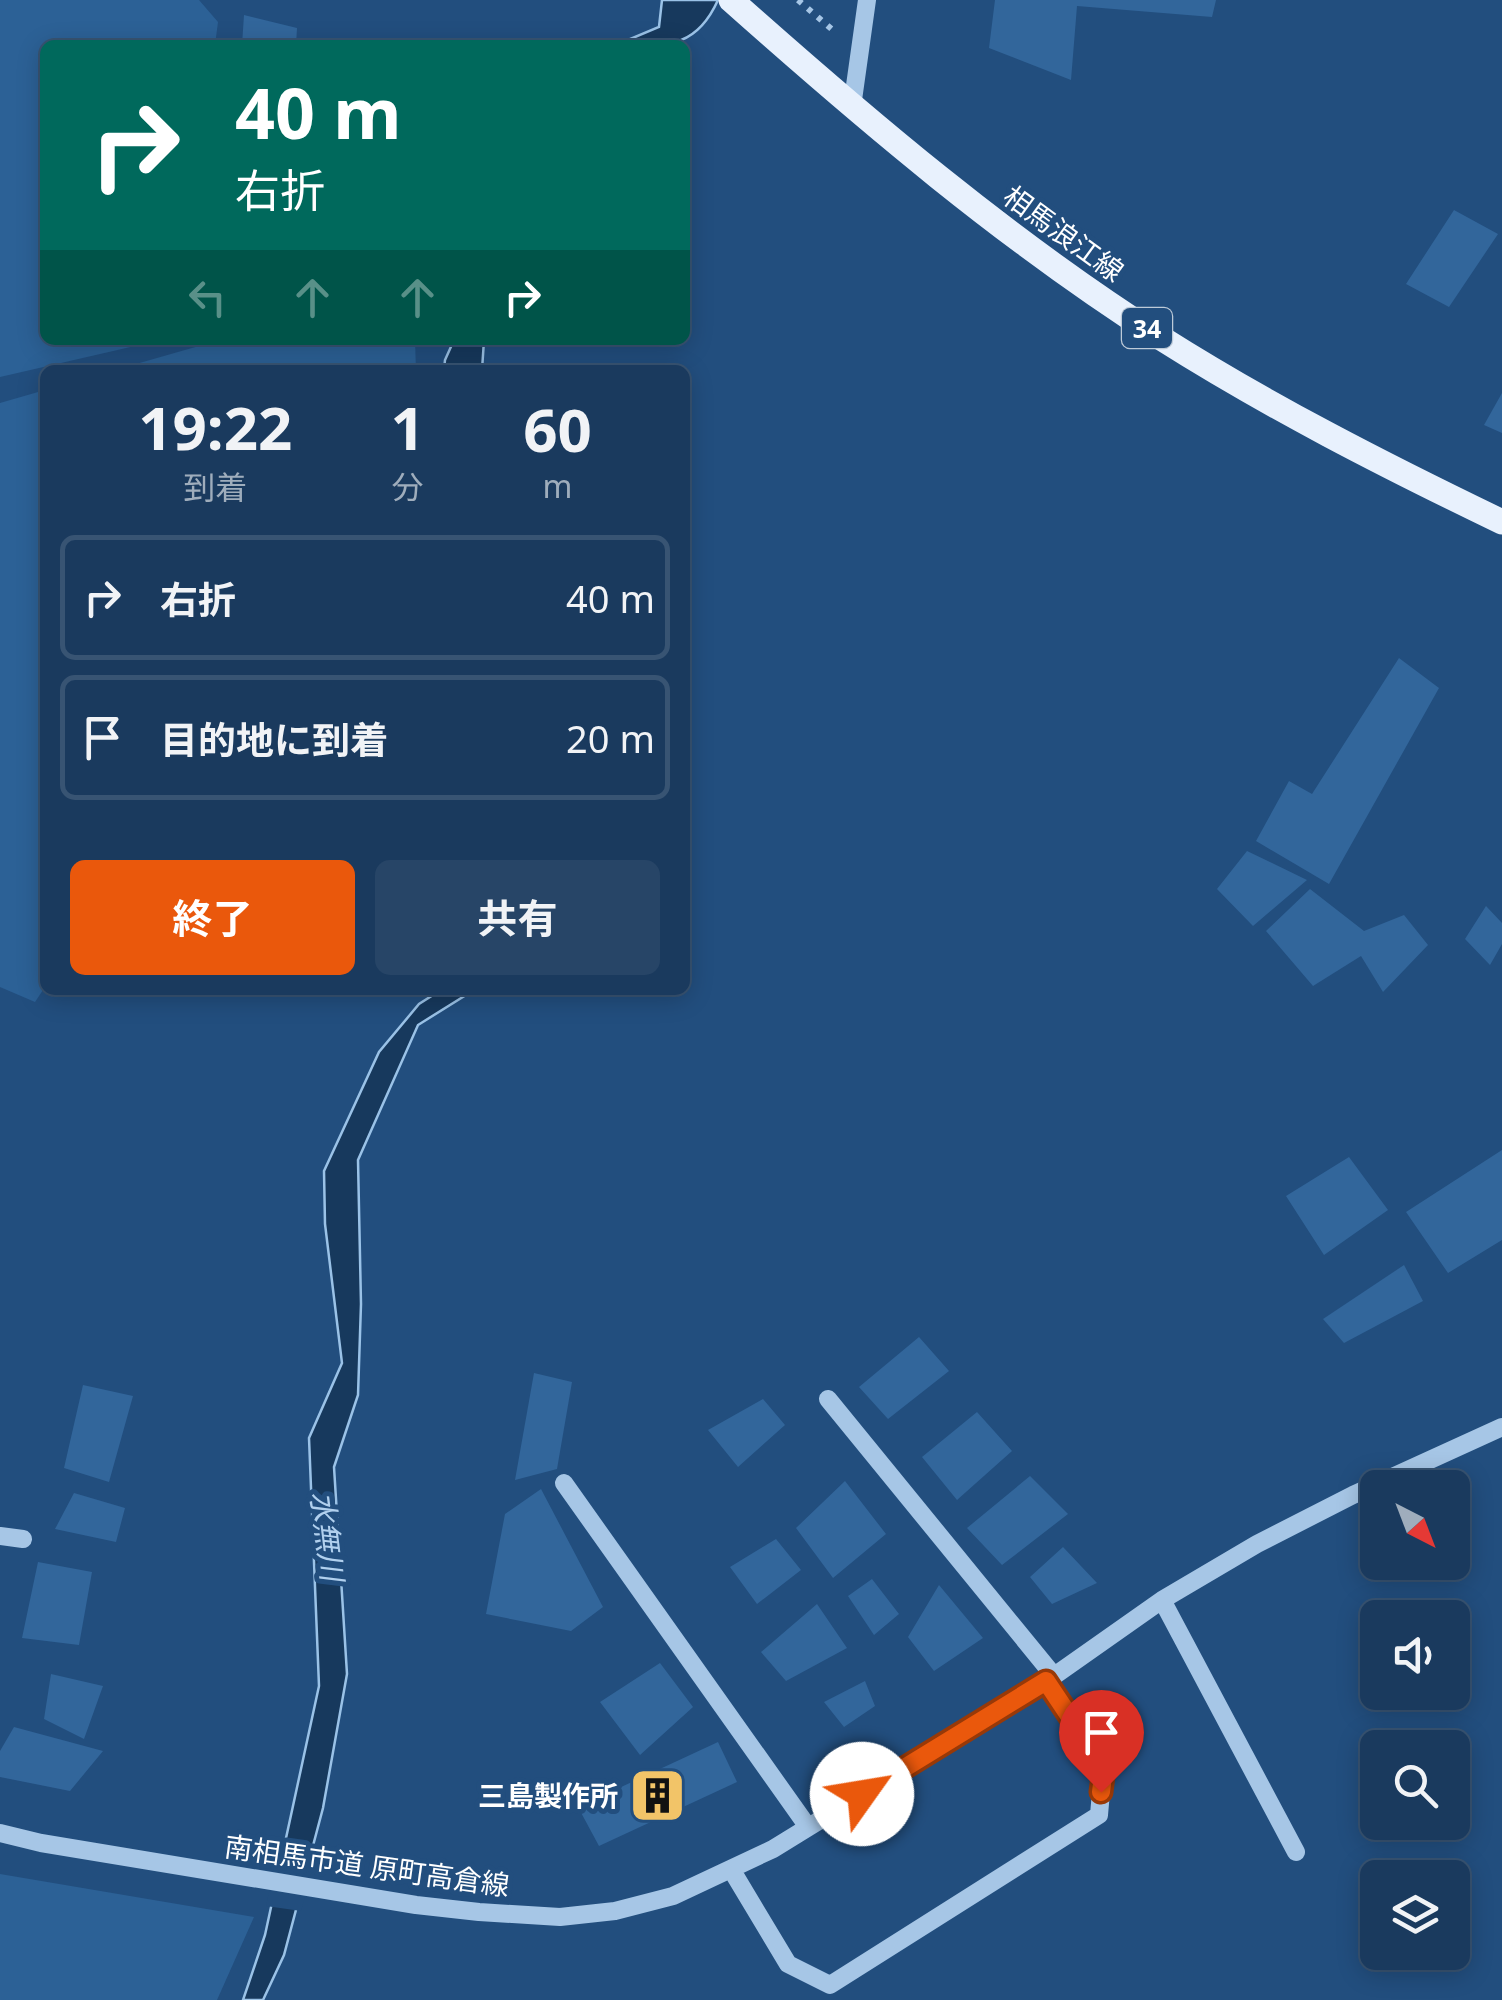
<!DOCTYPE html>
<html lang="ja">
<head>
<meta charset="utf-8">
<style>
  :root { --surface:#1a3a5e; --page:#274567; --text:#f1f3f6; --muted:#9fadbc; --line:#385473; --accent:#ea580c }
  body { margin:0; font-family:"Noto Sans","Noto Sans JP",sans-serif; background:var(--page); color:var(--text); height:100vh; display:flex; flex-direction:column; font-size:38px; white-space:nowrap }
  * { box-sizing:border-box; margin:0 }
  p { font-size:32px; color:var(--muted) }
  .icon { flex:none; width:55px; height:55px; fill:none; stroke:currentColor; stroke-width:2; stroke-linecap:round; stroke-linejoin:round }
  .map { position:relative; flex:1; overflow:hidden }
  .sheet { position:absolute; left:40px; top:365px; width:650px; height:630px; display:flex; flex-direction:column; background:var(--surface); border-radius:15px; box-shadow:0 5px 25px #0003,0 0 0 2px var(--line) }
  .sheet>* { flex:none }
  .banner { position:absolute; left:40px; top:40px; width:650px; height:305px; border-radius:15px; box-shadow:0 5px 25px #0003,0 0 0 2px var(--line); background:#00695c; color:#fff; overflow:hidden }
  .needle { width:65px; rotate:138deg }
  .controls { position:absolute; left:1360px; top:1470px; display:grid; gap:20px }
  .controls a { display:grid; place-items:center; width:110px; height:110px; border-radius:15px; background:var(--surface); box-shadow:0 5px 25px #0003,0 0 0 2px var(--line); font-size:50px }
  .pin { position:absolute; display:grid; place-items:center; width:85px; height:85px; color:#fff; margin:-102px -42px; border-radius:50% 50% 50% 0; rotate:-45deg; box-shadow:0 0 10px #0007 }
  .pin .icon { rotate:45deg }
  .me { position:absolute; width:110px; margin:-55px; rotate:58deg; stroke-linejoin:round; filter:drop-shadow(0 0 8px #0008) }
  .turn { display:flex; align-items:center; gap:35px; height:210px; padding:0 30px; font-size:45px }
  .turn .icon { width:130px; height:130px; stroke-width:2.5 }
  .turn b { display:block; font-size:70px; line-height:85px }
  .lanes { display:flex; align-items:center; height:95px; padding:0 30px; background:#0003; justify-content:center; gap:50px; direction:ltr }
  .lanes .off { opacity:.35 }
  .eta { display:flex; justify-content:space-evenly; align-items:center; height:170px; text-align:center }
  .eta b { font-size:60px; font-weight:700; line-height:70px }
  .primary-button { display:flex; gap:20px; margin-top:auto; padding:20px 30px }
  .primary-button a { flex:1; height:115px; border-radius:15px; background:var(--accent); color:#fff; font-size:40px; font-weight:700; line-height:115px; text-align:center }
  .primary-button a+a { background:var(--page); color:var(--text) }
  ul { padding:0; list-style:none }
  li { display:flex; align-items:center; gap:30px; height:125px; margin:0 20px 15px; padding:0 10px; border:5px solid var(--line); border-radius:15px }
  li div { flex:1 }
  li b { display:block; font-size:38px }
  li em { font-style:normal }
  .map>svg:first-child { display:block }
  .green { fill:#2c6196 }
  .water { fill:#17395d; stroke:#9ac2e7; stroke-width:2.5 }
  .pier { fill:#224e7e }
  .building { fill:#32669b }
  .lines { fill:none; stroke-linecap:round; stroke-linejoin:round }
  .path { stroke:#a6c6e6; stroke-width:6; stroke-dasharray:5 8; stroke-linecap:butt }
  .minor { stroke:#a6c6e6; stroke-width:18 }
  .major { stroke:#e8f1fd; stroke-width:25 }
  .route-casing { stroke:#983908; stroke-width:25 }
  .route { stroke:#ea580c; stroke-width:18 }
  .labels { text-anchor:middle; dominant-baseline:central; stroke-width:10; stroke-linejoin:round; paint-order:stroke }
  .shield { fill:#224e7e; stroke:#bdcad8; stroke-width:2.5 }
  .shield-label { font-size:25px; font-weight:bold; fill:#fff }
  .street-label { font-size:28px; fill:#fff; stroke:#224e7e }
  .poi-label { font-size:28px; font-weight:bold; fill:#fff; stroke:#224e7e; text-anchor:end }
  .water-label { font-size:30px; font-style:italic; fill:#b1d0ee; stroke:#224e7e }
</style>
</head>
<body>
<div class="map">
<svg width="1502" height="2000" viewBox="0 0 1502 2000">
  <rect width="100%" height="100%" fill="#224e7e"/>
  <path class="green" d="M0,0H199L218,22L215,45H45V340H161L0,377Z
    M220,340H415L416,370H115Z
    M45,390V987L35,1002L0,987V403Z
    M0,1874L254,1917L217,2000H0Z"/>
  <path class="water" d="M662,0H718C695,51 664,45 616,45L659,27Z
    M454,340H484L482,370H444L445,360Z
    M441,990H474L418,1025L358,1160L361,1304L358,1395L334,1467L347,1674L323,1808L284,1955L263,2000H243L265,1935L319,1686L309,1438L342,1363L325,1224L324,1171L379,1052L419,1004Z"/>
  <path class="pier" d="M279,1846L317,1853L301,1911L266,1906Z"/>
  <path class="building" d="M995,0H1216L1212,17L1077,6L1071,80L989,48Z
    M244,15L297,28L296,45H242Z
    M1454,210L1498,234L1449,307L1406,284Z
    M1502,393V433L1484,425Z
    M1399,658L1439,688L1329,884L1256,841L1289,781L1312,794Z
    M1247,851L1307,880L1253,926L1217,889Z
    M1310,889L1364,931L1404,915L1428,945L1383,992L1361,956L1313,986L1266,931Z
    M1486,906L1502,923V944L1490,965L1465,939Z
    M1502,1150V1240L1448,1273L1406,1212Z
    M1349,1157L1388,1210L1324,1255L1286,1196Z
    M1404,1265L1423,1301L1344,1343L1323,1319Z
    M919,1337L949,1371L888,1419L859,1387Z
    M534,1373L572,1382L557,1469L515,1480Z
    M83,1385L133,1396L109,1482L64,1468Z
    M763,1399L785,1425L738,1467L708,1430Z
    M977,1412L1012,1451L957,1500L922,1457Z
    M1030,1476L1068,1514L1002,1565L967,1528Z
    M845,1481L886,1534L833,1578L796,1528Z
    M541,1489L603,1607L571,1631L486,1614L505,1514Z
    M74,1493L125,1508L116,1542L55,1529Z
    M776,1539L801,1570L757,1604L730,1567Z
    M1063,1547L1097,1583L1052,1604L1030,1577Z
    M38,1562L92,1572L79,1645L22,1638Z
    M872,1579L899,1614L874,1635L848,1596Z
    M939,1585L983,1638L934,1671L908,1637Z
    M817,1604L847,1648L786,1681L761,1652Z
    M660,1663L693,1707L640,1755L600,1702Z
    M51,1674L103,1686L84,1739L44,1719Z
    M865,1681L875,1706L844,1727L824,1702Z
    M14,1727L103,1751L70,1791L0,1777V1751Z
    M718,1742L737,1782L599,1846L578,1807Z"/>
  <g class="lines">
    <path class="path" d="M798,0L835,32"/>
    <path class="minor" d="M852,107L867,0
      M828,1399L1054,1676
      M564,1483L808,1827
      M0,1536L23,1539
      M1162,1600L1296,1852
      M0,1833L41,1843L416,1905L479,1912L560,1917L615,1911L673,1896L773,1849L1054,1676L1162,1600L1257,1544L1353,1495L1502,1427
      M731,1869L788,1964L830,1985L1099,1815L1103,1769L1046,1681"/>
    <path class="major" d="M731,0C867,121 1007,240 1161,338C1270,407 1386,466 1502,522"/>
  </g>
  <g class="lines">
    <defs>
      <path id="route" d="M862,1794L1046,1681L1104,1768L1101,1792"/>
    </defs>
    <use href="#route" class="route-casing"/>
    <use href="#route" class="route"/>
  </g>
  <defs>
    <symbol id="building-square" viewBox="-11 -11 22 22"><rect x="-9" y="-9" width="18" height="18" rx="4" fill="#f2c468" stroke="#224e7e"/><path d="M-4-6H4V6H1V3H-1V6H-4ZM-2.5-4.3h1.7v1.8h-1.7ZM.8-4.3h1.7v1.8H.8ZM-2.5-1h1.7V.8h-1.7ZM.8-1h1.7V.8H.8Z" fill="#111"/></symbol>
  </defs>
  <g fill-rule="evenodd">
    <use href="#building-square" x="626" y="1764" width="63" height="63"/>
  </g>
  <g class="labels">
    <rect class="shield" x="1122" y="308" width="50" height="40" rx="8"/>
    <g class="shield-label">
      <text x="1147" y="328">34</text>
    </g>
    <g class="street-label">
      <text transform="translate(1064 233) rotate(36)">相馬浪江線</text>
      <text transform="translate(367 1865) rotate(8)">南相馬市道 原町高倉線</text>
    </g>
    <g class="poi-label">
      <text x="618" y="1795">三島製作所</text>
    </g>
    <g class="water-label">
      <text transform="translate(328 1536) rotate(83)">水無川</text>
    </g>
  </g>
</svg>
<div class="controls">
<a><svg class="needle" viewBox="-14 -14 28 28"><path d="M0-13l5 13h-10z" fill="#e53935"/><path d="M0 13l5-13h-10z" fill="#9fadbc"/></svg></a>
<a><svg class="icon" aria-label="sound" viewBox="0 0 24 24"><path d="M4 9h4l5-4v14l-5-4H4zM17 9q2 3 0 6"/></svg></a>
<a><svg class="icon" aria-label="search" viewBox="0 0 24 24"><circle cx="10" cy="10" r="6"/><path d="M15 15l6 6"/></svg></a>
<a><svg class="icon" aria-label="layers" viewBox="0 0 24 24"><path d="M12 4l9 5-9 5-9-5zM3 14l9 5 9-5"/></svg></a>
</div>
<div class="pin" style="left:1101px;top:1792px;background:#d93025"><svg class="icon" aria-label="arrive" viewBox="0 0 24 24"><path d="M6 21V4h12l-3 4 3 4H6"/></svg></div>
<svg class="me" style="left:862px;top:1794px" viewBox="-20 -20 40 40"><circle r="19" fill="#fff"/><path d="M0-13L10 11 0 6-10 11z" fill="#ea580c"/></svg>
<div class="banner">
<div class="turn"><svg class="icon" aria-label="right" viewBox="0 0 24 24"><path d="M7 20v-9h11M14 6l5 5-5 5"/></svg><div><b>40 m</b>右折</div></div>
<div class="lanes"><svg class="icon off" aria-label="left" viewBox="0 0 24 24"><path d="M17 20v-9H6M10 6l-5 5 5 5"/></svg><svg class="icon off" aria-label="ahead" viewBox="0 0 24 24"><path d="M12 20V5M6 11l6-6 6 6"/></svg><svg class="icon off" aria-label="ahead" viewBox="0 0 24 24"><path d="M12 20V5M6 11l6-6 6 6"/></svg><svg class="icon" aria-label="right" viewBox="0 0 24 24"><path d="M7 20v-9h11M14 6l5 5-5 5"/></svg></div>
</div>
<section class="sheet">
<div class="eta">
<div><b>19:22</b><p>到着</p></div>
<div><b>1</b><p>分</p></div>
<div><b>60</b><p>m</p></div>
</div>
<ul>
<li><svg class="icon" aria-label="right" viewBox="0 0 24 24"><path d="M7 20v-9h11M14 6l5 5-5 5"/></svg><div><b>右折</b></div><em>40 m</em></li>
<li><svg class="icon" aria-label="arrive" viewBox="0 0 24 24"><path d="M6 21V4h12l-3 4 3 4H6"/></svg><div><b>目的地に到着</b></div><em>20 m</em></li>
</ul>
<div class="primary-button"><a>終了</a><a>共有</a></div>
</section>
</div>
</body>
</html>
